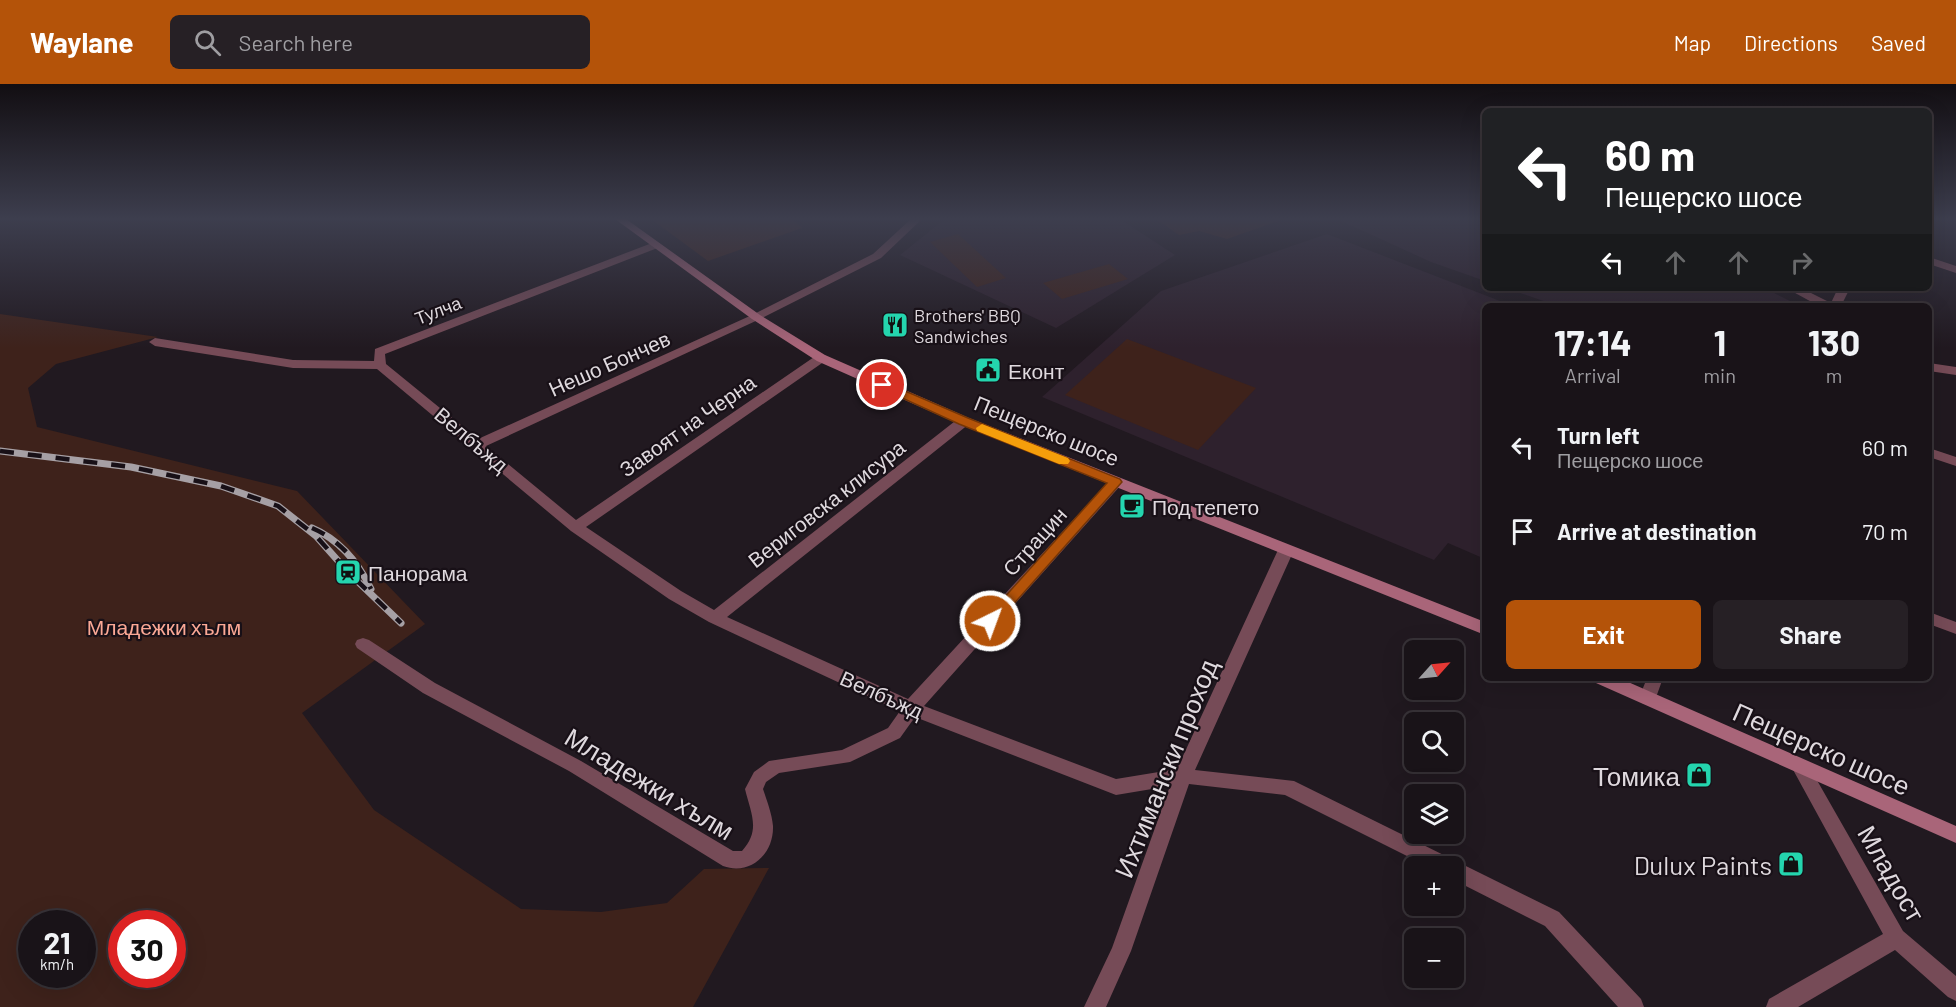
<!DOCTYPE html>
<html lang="en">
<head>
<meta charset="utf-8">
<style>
  :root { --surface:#191318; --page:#262025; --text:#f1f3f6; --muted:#9f9ea2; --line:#373237; --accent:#b45309 }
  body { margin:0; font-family:Barlow,sans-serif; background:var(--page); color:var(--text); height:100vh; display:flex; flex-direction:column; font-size:22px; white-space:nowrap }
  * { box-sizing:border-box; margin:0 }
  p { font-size:20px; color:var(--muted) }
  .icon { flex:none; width:33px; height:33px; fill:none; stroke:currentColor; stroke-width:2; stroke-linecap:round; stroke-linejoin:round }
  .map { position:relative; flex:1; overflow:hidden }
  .panel { position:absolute; left:1482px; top:219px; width:450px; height:378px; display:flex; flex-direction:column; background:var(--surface); border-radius:9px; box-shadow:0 6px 24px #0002,0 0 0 2px var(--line) }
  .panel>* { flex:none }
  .banner { position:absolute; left:1482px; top:24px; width:450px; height:183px; border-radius:9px; box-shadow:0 6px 24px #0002,0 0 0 2px var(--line); background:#202124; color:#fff; overflow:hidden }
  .needle { width:39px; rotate:63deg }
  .tools { position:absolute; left:1404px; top:556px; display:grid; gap:12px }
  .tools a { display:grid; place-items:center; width:60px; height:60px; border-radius:9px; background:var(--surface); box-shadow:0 6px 24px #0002,0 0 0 2px var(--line); font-size:30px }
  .speed { position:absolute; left:18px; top:826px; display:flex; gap:12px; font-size:30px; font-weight:700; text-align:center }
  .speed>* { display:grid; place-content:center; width:78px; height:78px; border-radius:50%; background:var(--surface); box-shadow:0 6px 24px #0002,0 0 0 2px var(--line); line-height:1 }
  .speed small { font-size:15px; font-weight:400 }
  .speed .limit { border:9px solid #d22; background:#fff; color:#111 }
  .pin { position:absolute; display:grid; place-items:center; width:51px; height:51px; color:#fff; margin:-26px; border:3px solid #fff; border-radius:50%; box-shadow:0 2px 6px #0007 }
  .me { position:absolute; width:66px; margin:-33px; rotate:42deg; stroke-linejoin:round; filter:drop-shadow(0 0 4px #0008) }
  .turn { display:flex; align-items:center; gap:21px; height:126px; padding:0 24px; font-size:27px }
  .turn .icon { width:78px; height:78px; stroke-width:2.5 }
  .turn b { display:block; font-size:42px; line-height:51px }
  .lanes { display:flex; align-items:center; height:57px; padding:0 24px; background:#0003; justify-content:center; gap:30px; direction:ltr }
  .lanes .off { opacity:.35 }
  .eta { display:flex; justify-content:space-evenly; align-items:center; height:102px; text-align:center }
  .eta b { font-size:36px; font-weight:700; line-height:42px }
  .button { display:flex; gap:12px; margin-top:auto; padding:12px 24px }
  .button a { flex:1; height:69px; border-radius:9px; background:var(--accent); color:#fff; font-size:24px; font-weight:700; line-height:69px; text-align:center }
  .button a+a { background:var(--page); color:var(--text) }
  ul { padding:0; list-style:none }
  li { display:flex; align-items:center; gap:18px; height:84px; padding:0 24px }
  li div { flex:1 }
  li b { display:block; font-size:22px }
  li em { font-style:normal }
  header { display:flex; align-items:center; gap:36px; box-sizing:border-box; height:84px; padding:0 30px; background:var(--accent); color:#fff }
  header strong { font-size:28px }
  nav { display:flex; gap:33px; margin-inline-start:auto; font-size:21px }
  .search { width:420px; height:54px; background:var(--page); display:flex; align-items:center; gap:15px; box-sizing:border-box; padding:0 21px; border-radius:9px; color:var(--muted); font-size:22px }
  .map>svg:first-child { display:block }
  .built { fill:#2e212d }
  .green { fill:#3e221b; fill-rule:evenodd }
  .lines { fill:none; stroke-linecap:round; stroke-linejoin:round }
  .minor { fill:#764b57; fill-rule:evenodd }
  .secondary { fill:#a96579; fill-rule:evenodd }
  .rail-casing { stroke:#a6a0a5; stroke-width:7 }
  .rail { stroke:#181017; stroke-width:4.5; stroke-dasharray:14; stroke-linecap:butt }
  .route { fill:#b45309; stroke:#753606; stroke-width:1.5 }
  .slow { fill:#f59e0b }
  .labels { text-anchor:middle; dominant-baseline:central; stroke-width:4.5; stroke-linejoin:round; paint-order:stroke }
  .far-street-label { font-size:18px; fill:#dfd9de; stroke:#181017 }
  .far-poi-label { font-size:18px; fill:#dfd9de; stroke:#181017; text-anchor:start }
  .street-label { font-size:21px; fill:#dfd9de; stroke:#181017 }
  .poi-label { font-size:21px; fill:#dfd9de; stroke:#181017; text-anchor:start }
  .park-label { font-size:21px; fill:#fba895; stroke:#181017 }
  .near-street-label { font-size:26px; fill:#dfd9de; stroke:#181017 }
  .near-poi-label { font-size:26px; fill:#dfd9de; stroke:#181017; text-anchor:end }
</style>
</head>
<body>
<header>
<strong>Waylane</strong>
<div class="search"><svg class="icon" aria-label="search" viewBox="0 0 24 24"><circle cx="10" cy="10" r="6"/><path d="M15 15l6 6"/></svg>Search here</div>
<nav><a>Map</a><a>Directions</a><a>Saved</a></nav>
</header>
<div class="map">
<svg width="1956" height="923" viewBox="0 0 1956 923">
  <rect width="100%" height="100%" fill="#211920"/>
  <path class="built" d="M945,135H1120L1175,171L1056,244L900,171Z
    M1337,135H1485V197L1431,178Z
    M1327,150L1513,222H1485V475L1448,459L1434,476L1042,313L1161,207Z
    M1506,204H1764L1790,217L1786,222H1558Z"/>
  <path class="green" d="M651,135H793L802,144L708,177Z
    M1156,135H1284L1227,155L1199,147L1179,151Z
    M958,150L1006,194L977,203L930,158Z
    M1109,180L1128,195L1062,215L1043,199Z
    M0,230L158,253L56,280L28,304L37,343L297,407L425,540L302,629L374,726L521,825L601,828L667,819L704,785L769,784L693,923H0ZM32,840H82V891H32ZM122,840H172V891H122Z
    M1127,255L1256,304L1198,366L1065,311Z"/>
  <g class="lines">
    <path class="minor" d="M911,135H922L881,174L760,235L486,362L576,436L817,271H825L827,274L825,277L586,443L681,507L714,526L959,334H969L971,337L969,340L727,533L908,615L1111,395H1121L1123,398L1121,401L924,622L1116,695L1177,685L1278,466L1286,461L1291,462L1294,466L1195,686L1294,697L1559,828L1641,915L1644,923H1618L1545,842L1454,796V783H1429L1285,711L1189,700L1131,867L1106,923H1084L1112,864L1170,702L1116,711L915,633L900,654L850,678L779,689L766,698L763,705C767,717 772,730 773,742C774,770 750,792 723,782L569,687L423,609L357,564L355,560L357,556L363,554L369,556L435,599L581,677L733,767H742C761,746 751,730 745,705L754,688L769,677L842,666L888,644L900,627L709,538L669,515L571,447L377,285L293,284L155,262L149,258L155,254L293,276L374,277L375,265L652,159H660V163L385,270L386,280L478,355L752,231L873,170Z
      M1929,173L1956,182V189L1929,180Z
      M1786,204H1801L1831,219L1838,204H1850L1841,222H1819Z
      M1929,279L1956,283V291L1929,287Z
      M1929,364L1956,373V382L1929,373Z
      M1929,528L1956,538V550L1929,540Z
      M1647,594H1663L1654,619L1648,621L1642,619L1639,614Z
      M1800,674L1806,677L1903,847L1956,892V917L1948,913L1895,866L1798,923H1766L1769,915L1883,850L1791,682L1794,677Z"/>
    <path class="secondary" d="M615,135H626L760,231L825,271L969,334L1485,538V551L959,340L817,277L752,235Z
      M1594,594H1619L1956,742V759L1596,599Z"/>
    <defs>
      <path id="rail" d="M0,367L131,383L221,402L278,422L316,452L348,488L401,539
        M312,444C340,456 358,478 371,505"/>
    </defs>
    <use href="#rail" class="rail-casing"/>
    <use href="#rail" class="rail"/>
  </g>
  <linearGradient id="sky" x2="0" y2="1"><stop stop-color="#120e12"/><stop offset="0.51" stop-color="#3d3e4e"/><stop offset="1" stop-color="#3d3e4e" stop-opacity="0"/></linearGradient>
  <rect width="1956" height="264" fill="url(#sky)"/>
  <path class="route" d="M882,297L968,334L1120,395L1122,398L995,541H985L983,537L1107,399L959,340L878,303V298Z"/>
  <path class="slow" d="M982,340L1068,374L1070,377L1068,380H1059L977,347L976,344Z"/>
  <defs>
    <symbol id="restaurant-square" viewBox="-11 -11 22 22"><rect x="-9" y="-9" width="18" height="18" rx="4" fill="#24d5ae" stroke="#181017"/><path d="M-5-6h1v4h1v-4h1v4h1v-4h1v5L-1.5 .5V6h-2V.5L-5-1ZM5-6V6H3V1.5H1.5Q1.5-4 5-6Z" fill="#111"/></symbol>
    <symbol id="civic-square" viewBox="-11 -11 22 22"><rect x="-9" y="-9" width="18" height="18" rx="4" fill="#24d5ae" stroke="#181017"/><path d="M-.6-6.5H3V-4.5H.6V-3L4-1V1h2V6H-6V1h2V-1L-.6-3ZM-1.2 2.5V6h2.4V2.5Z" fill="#111"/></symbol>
    <symbol id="cafe-square" viewBox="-11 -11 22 22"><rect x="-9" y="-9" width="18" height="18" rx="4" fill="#24d5ae" stroke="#181017"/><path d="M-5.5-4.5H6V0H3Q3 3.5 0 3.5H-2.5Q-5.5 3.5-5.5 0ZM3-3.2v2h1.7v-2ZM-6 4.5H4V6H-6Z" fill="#111"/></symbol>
    <symbol id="station-square" viewBox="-11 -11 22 22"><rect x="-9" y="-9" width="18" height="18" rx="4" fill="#24d5ae" stroke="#181017"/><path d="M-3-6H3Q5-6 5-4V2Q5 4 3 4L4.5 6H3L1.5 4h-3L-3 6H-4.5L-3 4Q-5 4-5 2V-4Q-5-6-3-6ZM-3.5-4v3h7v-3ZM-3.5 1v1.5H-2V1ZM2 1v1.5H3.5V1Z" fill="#111"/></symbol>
    <symbol id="shop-square" viewBox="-11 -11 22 22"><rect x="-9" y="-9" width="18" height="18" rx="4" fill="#24d5ae" stroke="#181017"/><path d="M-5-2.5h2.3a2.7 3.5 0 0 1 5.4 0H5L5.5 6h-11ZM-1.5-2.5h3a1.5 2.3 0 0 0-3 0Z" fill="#111"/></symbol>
  </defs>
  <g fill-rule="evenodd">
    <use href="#restaurant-square" x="880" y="226" width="30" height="30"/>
    <use href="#civic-square" x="973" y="271" width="30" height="30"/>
    <use href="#cafe-square" x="1117" y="407" width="30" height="30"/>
    <use href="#station-square" x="333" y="473" width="30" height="30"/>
    <use href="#shop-square" x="1684" y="676" width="30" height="30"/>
    <use href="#shop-square" x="1776" y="765" width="30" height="30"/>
  </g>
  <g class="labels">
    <g class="far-street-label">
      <text transform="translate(438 226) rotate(-21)">Тулча</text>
    </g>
    <g class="far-poi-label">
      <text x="914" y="231">Brothers' BBQ<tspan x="914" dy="21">Sandwiches</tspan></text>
    </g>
    <g class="street-label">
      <text transform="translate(609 279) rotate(-24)">Нешо Бончев</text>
      <text transform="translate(687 341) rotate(-35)">Завоят на Черна</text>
      <text transform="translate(1047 346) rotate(22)">Пещерско шосе</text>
      <text transform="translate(472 355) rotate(40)">Велбъжд</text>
      <text transform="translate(826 419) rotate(-38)">Вериговска клисура</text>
      <text transform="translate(1034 457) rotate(-48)">Страцин</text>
      <text transform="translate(882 610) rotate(24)">Велбъжд</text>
    </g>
    <g class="poi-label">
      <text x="1008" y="286">Еконт</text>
      <text x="1152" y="422">Под тепето</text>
      <text x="368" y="488">Панорама</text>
    </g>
    <g class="park-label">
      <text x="164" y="542">Младежки хълм</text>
    </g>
    <g class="near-street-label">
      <text transform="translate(1822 664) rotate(24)">Пещерско шосе</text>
      <text transform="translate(1165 684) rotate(-68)">Ихтимански проход</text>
      <text transform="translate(650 699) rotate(31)">Младежки хълм</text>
      <text transform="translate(1892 789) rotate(60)">Младост</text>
    </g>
    <g class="near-poi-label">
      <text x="1680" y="691">Томика</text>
      <text x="1772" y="780">Dulux Paints</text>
    </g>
  </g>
</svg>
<div class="tools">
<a><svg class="needle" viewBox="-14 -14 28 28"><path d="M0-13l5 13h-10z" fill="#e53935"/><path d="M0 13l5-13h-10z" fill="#9f9ea2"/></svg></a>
<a><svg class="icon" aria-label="search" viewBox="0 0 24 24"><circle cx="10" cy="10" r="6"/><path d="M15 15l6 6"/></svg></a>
<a><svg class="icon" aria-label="layers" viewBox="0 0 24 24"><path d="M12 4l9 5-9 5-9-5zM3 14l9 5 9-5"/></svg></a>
<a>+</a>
<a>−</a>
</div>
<div class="speed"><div>21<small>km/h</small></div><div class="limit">30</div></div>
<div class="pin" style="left:882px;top:301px;background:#d93025"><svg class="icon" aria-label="arrive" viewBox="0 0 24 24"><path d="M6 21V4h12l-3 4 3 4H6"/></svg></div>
<svg class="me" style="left:990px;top:537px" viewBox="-20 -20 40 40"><circle r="17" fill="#b45309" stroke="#fff" stroke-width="3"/><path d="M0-11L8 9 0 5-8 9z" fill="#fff"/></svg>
<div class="banner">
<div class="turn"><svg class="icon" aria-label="left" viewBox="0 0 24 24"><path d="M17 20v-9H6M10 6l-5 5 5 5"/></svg><div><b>60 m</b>Пещерско шосе</div></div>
<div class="lanes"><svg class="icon" aria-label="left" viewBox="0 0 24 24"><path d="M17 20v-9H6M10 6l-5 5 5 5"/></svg><svg class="icon off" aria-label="ahead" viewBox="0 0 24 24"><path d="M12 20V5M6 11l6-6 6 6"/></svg><svg class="icon off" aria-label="ahead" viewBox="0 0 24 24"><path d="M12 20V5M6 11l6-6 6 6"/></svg><svg class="icon off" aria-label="right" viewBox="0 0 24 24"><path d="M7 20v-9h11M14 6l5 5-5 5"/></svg></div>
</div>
<section class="panel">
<div class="eta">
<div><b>17:14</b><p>Arrival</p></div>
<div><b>1</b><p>min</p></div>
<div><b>130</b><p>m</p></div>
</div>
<ul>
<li><svg class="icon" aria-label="left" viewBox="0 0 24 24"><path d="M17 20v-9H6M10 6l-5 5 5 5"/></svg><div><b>Turn left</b><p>Пещерско шосе</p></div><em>60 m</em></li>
<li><svg class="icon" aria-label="arrive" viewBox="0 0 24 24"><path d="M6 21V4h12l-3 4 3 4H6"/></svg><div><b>Arrive at destination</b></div><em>70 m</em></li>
</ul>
<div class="button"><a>Exit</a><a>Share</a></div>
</section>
</div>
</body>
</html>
